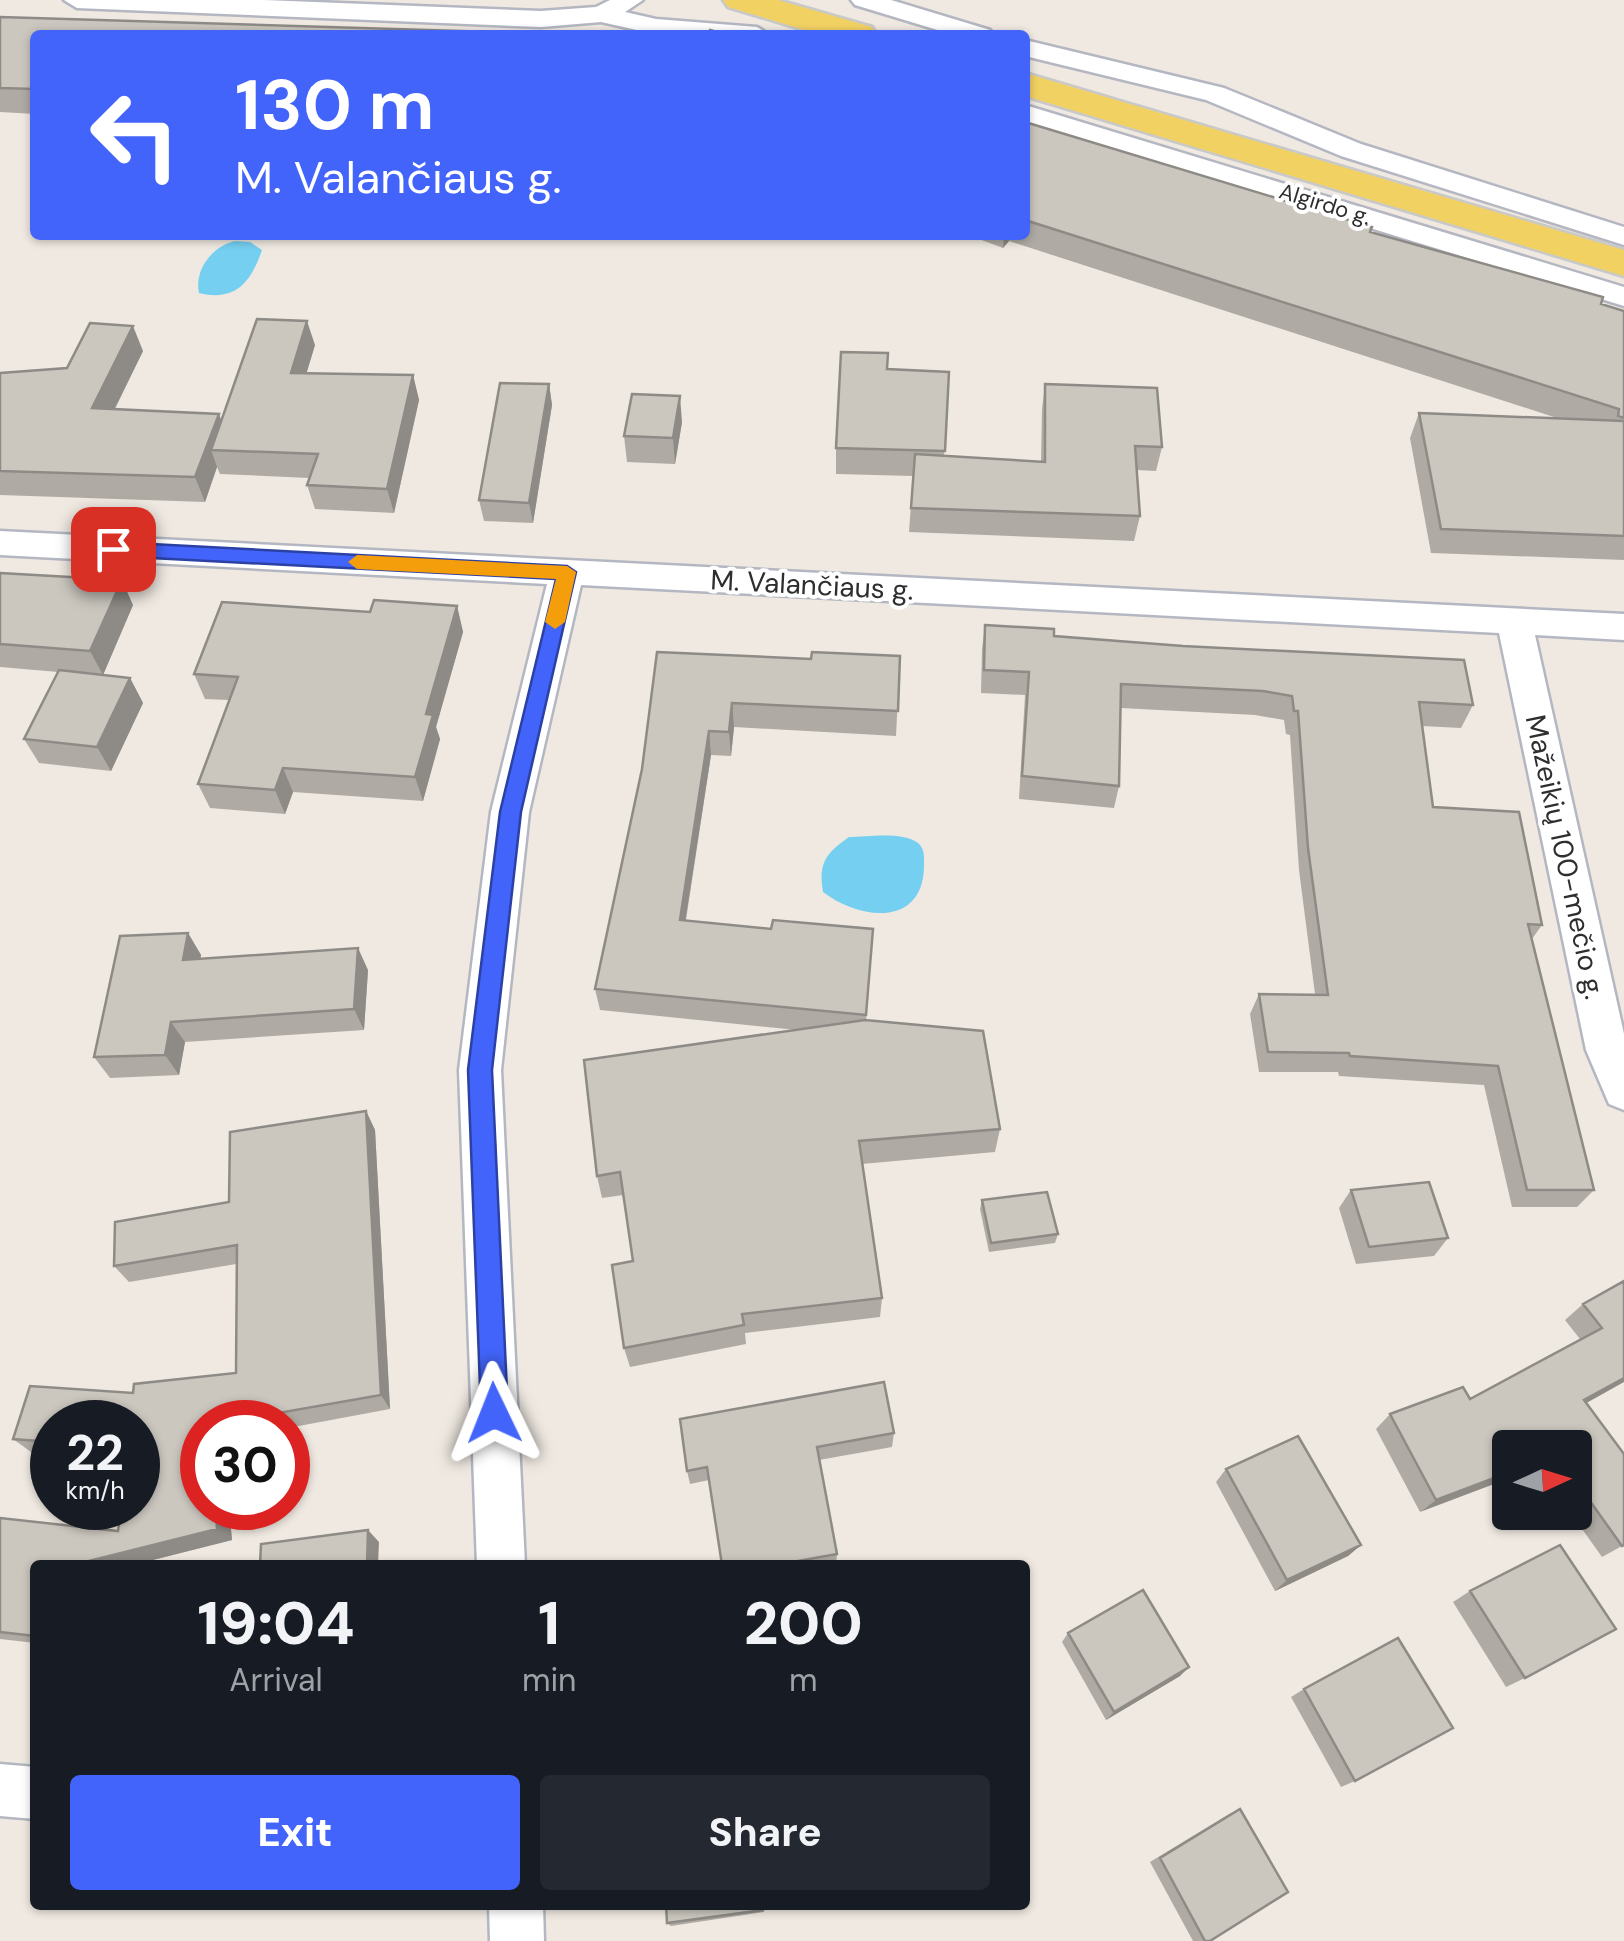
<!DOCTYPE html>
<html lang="en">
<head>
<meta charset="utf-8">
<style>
  :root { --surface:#171b24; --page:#242831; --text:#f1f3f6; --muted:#9ea1a6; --accent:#4264fb }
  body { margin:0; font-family:"DM Sans",sans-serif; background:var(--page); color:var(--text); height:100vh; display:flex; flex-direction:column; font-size:38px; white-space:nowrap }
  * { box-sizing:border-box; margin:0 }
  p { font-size:32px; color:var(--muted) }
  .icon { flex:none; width:55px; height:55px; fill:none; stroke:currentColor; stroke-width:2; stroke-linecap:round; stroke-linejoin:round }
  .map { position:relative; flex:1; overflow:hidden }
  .panel { position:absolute; left:30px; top:1560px; width:1000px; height:350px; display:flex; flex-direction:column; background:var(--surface); border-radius:10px; box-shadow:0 2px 8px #0004 }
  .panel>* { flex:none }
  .hud { position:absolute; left:30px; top:30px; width:1000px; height:210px; border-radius:10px; box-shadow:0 2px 8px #0004; background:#4264fb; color:#fff; overflow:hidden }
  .needle { width:65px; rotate:86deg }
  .controls { position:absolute; left:1492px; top:1430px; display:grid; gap:20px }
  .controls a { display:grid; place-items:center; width:100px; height:100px; border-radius:10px; background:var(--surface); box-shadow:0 2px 8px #0004; font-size:50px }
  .speed { position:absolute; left:30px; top:1400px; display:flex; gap:20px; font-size:50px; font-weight:700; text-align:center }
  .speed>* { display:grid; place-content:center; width:130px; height:130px; border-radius:50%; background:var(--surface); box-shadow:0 2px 8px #0004; line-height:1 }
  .speed small { font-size:25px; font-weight:400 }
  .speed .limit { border:15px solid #d22; background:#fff; color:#111 }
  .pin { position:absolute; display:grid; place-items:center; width:85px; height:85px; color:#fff; margin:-42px; border-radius:20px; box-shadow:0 5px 15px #0006 }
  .me { position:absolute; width:110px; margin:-55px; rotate:358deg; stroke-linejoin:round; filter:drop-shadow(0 0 8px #0008) }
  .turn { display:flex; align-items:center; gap:35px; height:210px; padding:0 40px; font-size:45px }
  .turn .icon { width:130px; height:130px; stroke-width:2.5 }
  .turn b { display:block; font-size:70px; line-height:85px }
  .eta { display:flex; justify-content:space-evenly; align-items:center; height:170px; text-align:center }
  .eta b { font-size:60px; font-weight:800; line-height:70px }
  .cta { display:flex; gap:20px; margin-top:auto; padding:20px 40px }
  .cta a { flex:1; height:115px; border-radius:10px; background:var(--accent); color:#fff; font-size:40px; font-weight:800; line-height:115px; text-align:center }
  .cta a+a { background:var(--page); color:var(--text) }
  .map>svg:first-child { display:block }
  .water { fill:#75cff0 }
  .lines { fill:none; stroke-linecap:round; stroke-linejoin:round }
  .street-casing { stroke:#b4b7c1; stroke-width:5 }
  .primary-casing { stroke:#c9c9c9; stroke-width:5 }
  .street { fill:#fff; fill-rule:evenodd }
  .primary { fill:#f2d163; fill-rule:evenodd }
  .wall { fill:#afaba4 }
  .shaded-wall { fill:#8e8b86 }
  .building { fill:#cbc7bf; stroke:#8e8b86; stroke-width:2.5 }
  .route { fill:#4264fb; stroke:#2b41a3; stroke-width:2.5 }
  .slow { fill:#f59e0b }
  .labels { text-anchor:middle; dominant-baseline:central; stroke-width:8; stroke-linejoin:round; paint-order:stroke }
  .far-street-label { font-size:22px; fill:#2e2e2e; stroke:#fff }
  .street-label { font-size:28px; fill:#2e2e2e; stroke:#fff }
</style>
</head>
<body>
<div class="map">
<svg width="1624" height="1941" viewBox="0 0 1624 1941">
  <rect width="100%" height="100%" fill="#efe9e1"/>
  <path class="water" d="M235,241L250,242L262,250C251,282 236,302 199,293C194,269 213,246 235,241Z
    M849,837C868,837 902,831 918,843C925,849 924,857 924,865C924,927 861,921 823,892C818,863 826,853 849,837Z"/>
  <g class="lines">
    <defs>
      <path id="street" d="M64,0H264L541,11L596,7L610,0H643L625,12L656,19L757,27L770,35H659L601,22L541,27L77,8Z
        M851,0H891L990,30L994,35H954L855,5Z
        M1025,40L1224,88L1361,144L1624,227V245L1341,156L1206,100L1025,56Z
        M1025,105L1624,287V306L1025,122Z
        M0,531L1624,614V640L1535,635L1624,1034V1110L1609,1104L1586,1050L1499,633L581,585L529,812L501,1070L525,1565H477L459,1070L491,812L547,584L0,555Z
        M0,1764L35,1767V1819L0,1816Z
        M489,1905H543L544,1941H490Z"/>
      <path id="primary" d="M723,0H778L872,27L877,35H821L728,7Z
        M1025,73L1624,250V276L1025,96Z"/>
    </defs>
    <use href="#street" class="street-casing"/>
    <use href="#primary" class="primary-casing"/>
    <use href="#street" class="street"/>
    <use href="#primary" class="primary"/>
  </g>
  <path class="wall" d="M0,17L35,35V114L0,112Z
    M1025,122L1372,227L1371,233L1624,311V560L1431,553L1410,438L1419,413L1560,419L1009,241L1003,248L968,235H1025Z
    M315,345L306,374L413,375L419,400L394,513L315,509L307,485L309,478L220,474L217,467L205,502L0,495V373L67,368L143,351L115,409L221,421Z
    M887,369L949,372L944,456L1041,462L1042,409L1045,384L1162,447L1156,471L1137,470L1140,516L1134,541L909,532L913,476L836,474V448Z
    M549,384L552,405L533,523L484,521L479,500Z
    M682,422L675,464L627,462L624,436Z
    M0,573L133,605L103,675L130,678L143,703L111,771L39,763L24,739L58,672L0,667Z
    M457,606L463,632L436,727L440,739L423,801L293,792L285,814L210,808L198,784L229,700L205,699L194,674L370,612Z
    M985,625L1473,705L1461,728L1422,726L1433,807L1542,925L1532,939L1594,1190L1577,1207H1512L1484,1085L1339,1076L1338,1072H1259L1250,1014L1259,994H1315L1299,870L1290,735L1286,734L1284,720L1255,715L1121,708L1119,786L1114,808L1019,799L1025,695L981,693L982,649Z
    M657,652L811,659L900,656L896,736L734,727L731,756L711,755L686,920L771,929H873L866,1020L1000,1129L995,1152L862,1164L882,1298L880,1317L745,1333L746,1344L630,1367L624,1348L633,1261L623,1195L602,1198L597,1176L797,1030L600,1010L595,989L642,769Z
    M188,933L201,955L200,959L368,970L364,1030L185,1042L179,1075L110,1078L94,1057Z
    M366,1111L375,1130L390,1409L288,1428V1422H202V1508H229L232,1540L133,1565H35V1643L0,1639V1518L118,1531L121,1508H138V1422H52V1454L31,1452L13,1439L30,1386L133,1393L134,1384L236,1373V1264L129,1282L114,1266L115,1222L229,1202L230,1132Z
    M1351,1190L1448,1238L1434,1256L1356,1264L1339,1208Z
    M982,1200L1058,1234L1055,1243L989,1252L980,1209Z
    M1624,1281L1586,1403L1622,1546L1602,1557L1570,1512H1575V1448H1510L1420,1512L1376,1429L1390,1414L1470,1399L1580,1339L1565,1320L1583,1304Z
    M894,1433L892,1447L819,1460L837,1554L836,1565H722L709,1480L690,1484L687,1471Z
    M1226,1469L1361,1545L1348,1556L1275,1591L1216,1482Z
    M1470,1591L1525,1678L1506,1687L1453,1602Z
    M1068,1633L1180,1676L1106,1720L1062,1642Z
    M1304,1689L1355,1781L1341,1787L1291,1697Z
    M1240,1809L1210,1941H1193L1150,1862L1229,1814Z
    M763,1905L764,1912L671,1926L667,1923Z"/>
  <path class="shaded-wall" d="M1004,235H1009V241L1003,248Z
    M307,321L315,345L299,398L291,373Z
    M133,326L143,351L103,432L92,408Z
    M413,375L419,400L394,513L387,489Z
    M549,384L552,405L533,523L529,503Z
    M680,396L682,422L675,464L673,438Z
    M219,414L228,438L211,450L217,467L205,502L195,477Z
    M122,580L133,605L103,675L90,651Z
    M457,606L463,632L436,727L440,739L423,801L415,777L426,714Z
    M130,678L143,703L111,771L97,747Z
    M732,703L734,727L731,756L729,732Z
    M709,731L711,755L682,942L680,920Z
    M283,768L293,792L285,814L275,790Z
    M188,933L201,955L196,982L183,960Z
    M358,948L368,970L364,1030L354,1009Z
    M171,1022L185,1042L179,1075L165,1055Z
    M366,1111L375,1130L390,1409L381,1395Z
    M1624,1378V1382L1565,1415L1584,1400Z
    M1510,1472V1478L1420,1512L1436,1500Z
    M216,1508H229L232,1540L133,1565H73Z
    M368,1530L379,1542L378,1565H367Z
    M1361,1545L1348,1556L1275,1591L1287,1580Z
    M1189,1667L1180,1676L1106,1720L1114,1712Z"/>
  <path class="building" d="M0,17L524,33L523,35H35V89L0,88Z
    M710,30L728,35H709Z
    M1025,122L1372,227L1370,232L1603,297L1601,304L1624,311V418L1618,416L1619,409L1025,220Z
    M257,319L307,321L291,373L413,375L387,489L307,485L318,454L211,450Z
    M90,323L133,326L92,408L219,414L195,477L0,471V373L67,368Z
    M841,352L888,353L887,369L949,372L945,451L836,448Z
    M500,383L549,384L529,503L479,500Z
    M1045,384L1157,388L1162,447L1135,446L1140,516L911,508L915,454L1045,462Z
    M632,394L680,396L673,438L624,436Z
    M1419,413L1624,421V536L1441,529Z
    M0,573L122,580L90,651L0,644Z
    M374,600L457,606L426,714L433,715L415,777L283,768L275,790L198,784L238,677L194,674L222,602L370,612Z
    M985,625L1054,629V636L1183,646L1464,660L1473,705L1419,702L1433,807L1519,812L1542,925L1528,924L1594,1190H1527L1498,1066L1350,1056L1349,1053L1268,1052L1259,994L1328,995L1308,848L1298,711H1294L1292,696L1263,691L1121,684L1119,786L1022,776L1029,672L984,670Z
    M657,652L811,659L812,652L900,656L898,711L732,703L729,732L709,731L680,920L771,929L773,920L873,929L866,1015L595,989L642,769Z
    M59,670L130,678L97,747L24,739Z
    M188,933L183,960L358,948L354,1009L171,1022L165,1055L94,1057L120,936Z
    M865,1020L983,1031L1000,1129L859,1141L882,1298L742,1314L744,1325L624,1348L612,1265L633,1261L620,1172L597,1176L584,1060Z
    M366,1111L381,1395L227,1422H202V1508H216L217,1529L73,1565H35V1636L0,1632V1518L118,1531L121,1508H138V1422H52V1442L13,1439L30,1386L133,1393L134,1384L236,1373L237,1245L114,1266L115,1222L229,1202L230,1132Z
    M1429,1182L1448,1238L1369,1247L1351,1190Z
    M1047,1192L1058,1234L991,1243L982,1200Z
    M1624,1281V1378L1584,1400L1624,1454V1545L1622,1546L1575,1480V1448H1510V1472L1436,1500L1390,1414L1463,1387L1470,1399L1602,1328L1583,1304Z
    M884,1382L894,1433L817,1447L837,1554L776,1565H722L707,1467L687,1471L680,1419Z
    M1298,1436L1361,1545L1287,1580L1226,1469Z
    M368,1530L367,1565H260L261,1544Z
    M1560,1545L1616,1629L1525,1678L1470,1591Z
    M1143,1590L1189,1667L1114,1712L1068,1633Z
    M1398,1638L1453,1728L1355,1781L1304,1689Z
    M1240,1809L1288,1892L1210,1941H1205L1160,1858Z
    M666,1905H762L763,1910L667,1923Z"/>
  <path class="route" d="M113,542L567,566L576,572L521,812L492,1070L508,1413L504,1422L494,1426L485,1422L481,1413L468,1070L500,812L556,579L113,556L104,549Z"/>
  <path class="slow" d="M357,555L567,566L576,572L565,622L555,629L545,622L556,579L357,569L348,562Z"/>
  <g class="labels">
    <g class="far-street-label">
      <text transform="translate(1325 204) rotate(17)">Algirdo g.</text>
    </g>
    <g class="street-label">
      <text transform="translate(812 585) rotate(3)">M. Valančiaus g.</text>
      <text transform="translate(1565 857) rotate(78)">Mažeikių 100-mečio g.</text>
    </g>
  </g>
</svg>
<div class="controls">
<a><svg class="needle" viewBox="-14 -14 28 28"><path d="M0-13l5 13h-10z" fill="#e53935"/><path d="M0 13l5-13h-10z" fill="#9ea1a6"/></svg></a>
</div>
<div class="speed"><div>22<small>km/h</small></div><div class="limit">30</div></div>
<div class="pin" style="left:113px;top:549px;background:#d93025"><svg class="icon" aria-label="arrive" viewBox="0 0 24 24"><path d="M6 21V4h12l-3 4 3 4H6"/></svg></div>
<svg class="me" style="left:494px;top:1413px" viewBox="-20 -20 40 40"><path d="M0-17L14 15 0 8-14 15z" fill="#4264fb" stroke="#fff" stroke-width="4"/></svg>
<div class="hud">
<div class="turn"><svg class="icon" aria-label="left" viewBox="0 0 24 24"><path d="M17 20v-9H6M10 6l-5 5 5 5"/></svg><div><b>130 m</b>M. Valančiaus g.</div></div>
</div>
<section class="panel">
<div class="eta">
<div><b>19:04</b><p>Arrival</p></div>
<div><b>1</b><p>min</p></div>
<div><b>200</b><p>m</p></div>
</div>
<div class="cta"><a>Exit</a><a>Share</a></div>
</section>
</div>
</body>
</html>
